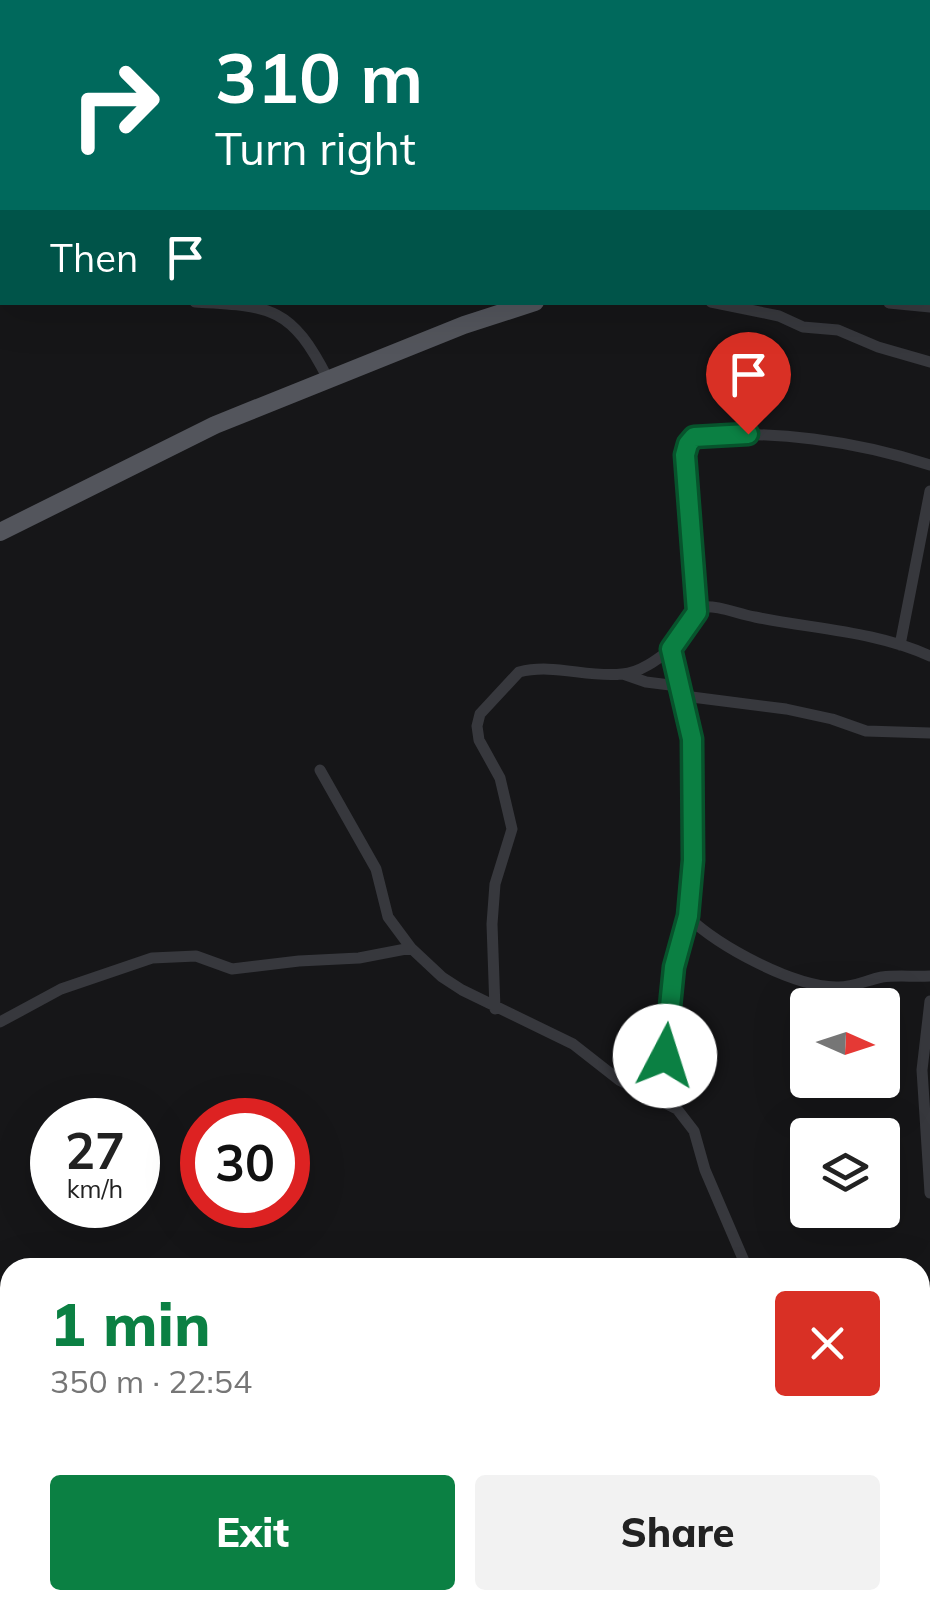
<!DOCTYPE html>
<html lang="en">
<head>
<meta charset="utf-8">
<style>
  :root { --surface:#fff; --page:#f2f2f2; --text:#222; --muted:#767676; --accent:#0b8043 }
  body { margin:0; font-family:Mulish,sans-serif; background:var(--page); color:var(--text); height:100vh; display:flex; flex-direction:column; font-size:38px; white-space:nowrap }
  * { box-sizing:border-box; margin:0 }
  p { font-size:32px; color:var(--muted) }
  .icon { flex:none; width:55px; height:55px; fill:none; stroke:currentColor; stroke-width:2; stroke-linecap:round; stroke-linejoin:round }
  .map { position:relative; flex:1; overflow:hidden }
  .side { position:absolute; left:0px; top:1258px; width:930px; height:352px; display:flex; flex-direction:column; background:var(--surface); border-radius:30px 30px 0 0; box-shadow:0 10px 40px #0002 }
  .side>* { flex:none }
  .banner { position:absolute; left:0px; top:0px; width:930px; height:305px; box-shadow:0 10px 40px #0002; background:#00695c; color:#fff; overflow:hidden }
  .needle { width:65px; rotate:93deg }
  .buttons { position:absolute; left:790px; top:988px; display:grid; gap:20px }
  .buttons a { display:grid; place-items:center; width:110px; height:110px; border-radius:10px; background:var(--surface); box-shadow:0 10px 40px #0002; font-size:50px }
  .speed { position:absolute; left:30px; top:1098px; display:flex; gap:20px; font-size:50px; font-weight:700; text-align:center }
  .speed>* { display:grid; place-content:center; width:130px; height:130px; border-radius:50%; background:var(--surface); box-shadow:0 10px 40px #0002; line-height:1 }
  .speed small { font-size:25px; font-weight:400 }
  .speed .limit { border:15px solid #d22; background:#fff; color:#111 }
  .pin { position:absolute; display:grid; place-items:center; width:85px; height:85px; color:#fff; margin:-102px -42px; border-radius:50% 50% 50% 0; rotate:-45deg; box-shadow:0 0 10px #0007 }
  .pin .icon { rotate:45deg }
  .me { position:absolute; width:110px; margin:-55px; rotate:5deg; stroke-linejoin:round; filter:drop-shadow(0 0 8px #0008) }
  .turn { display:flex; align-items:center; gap:35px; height:210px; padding:0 50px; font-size:45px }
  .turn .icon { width:130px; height:130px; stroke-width:2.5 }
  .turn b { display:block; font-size:70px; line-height:85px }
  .then { display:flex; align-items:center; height:95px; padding:0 50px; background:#0003; gap:20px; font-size:38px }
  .round { display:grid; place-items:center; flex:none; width:105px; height:105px; border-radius:10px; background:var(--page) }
  .summary { display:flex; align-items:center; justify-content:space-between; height:170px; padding:0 50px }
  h1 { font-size:60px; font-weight:800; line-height:75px; color:var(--accent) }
  .primary-button { display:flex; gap:20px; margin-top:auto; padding:20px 50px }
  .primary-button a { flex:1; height:115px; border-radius:10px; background:var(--accent); color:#fff; font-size:40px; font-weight:800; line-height:115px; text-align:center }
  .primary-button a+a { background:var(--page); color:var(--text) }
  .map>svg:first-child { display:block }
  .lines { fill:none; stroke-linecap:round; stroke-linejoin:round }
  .path { stroke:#3d3f44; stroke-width:2.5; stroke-dasharray:5 8; stroke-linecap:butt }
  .minor { stroke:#37383d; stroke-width:11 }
  .primary { stroke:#53555c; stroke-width:18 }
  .route-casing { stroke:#07532c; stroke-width:25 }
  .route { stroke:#0b8043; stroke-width:18 }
</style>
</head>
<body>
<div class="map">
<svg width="930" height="1609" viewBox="0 0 930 1609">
  <rect width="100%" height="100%" fill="#161618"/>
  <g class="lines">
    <path class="path" d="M641,0L643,2"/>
    <path class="minor" d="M214,0L219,2
      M448,0L449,2
      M510,0L511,2
      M615,0L616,2
      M789,0L790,2
      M928,39H930
      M0,173H2
      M195,302C271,306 291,306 328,379
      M711,302L779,316L803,327L838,330L878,347L930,362
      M889,303L930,307
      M697,612L685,455L688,443L694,437C772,429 855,441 930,465
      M900,645L930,491
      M623,674L646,682L678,686
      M684,696L786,709L832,719L866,731L930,733
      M320,770L376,869L388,917L411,948
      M688,917C720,947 792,986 836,987C853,988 866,980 882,977C898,975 914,977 930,976
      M930,1001L922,1070L930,1193
      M495,1009L492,924L495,884L512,829L500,778L479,740L477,726L480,714L519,672C554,663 587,678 622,674C640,673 658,659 671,649
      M0,1022L61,989L152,958L196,956L232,969L299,961L359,958L411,948L442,977L462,990L573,1044L619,1080L677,1109L694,1131L705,1170L747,1268
      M655,1098L665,1055L675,967L688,917L693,860L692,739L671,649L701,607C719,605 737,614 755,617C813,629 875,631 930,656
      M920,1346L930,1344
      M920,1585L930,1582
      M890,1609L898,1600"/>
    <path class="primary" d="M928,199L930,198
      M0,532L215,425L464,325L535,302"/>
  </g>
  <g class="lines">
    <defs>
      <path id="route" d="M665,1056L674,967L688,916L693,860L692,739L671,649L697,612L685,455L688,444L694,437L748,434"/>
    </defs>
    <use href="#route" class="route-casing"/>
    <use href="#route" class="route"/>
  </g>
</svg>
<div class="buttons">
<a><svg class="needle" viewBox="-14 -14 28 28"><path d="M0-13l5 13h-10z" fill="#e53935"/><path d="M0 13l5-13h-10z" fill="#767676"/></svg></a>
<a><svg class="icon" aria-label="layers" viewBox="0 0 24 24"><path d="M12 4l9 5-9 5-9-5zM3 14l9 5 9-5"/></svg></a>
</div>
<div class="speed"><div>27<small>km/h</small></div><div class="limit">30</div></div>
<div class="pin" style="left:748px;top:434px;background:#d93025"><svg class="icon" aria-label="arrive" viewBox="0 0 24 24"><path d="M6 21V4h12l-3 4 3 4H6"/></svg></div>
<svg class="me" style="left:665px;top:1056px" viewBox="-20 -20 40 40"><circle r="19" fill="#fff"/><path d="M0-13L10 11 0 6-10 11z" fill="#0b8043"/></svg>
<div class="banner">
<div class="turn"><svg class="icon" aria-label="right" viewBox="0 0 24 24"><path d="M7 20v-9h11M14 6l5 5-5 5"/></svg><div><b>310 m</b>Turn right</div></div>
<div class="then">Then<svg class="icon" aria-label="arrive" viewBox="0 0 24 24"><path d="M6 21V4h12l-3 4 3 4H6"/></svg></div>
</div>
<section class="side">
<div class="summary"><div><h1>1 min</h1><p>350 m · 22:54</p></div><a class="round" style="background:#d93025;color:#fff"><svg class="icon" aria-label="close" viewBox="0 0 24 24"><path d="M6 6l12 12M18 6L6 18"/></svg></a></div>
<div class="primary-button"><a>Exit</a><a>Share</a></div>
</section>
</div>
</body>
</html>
